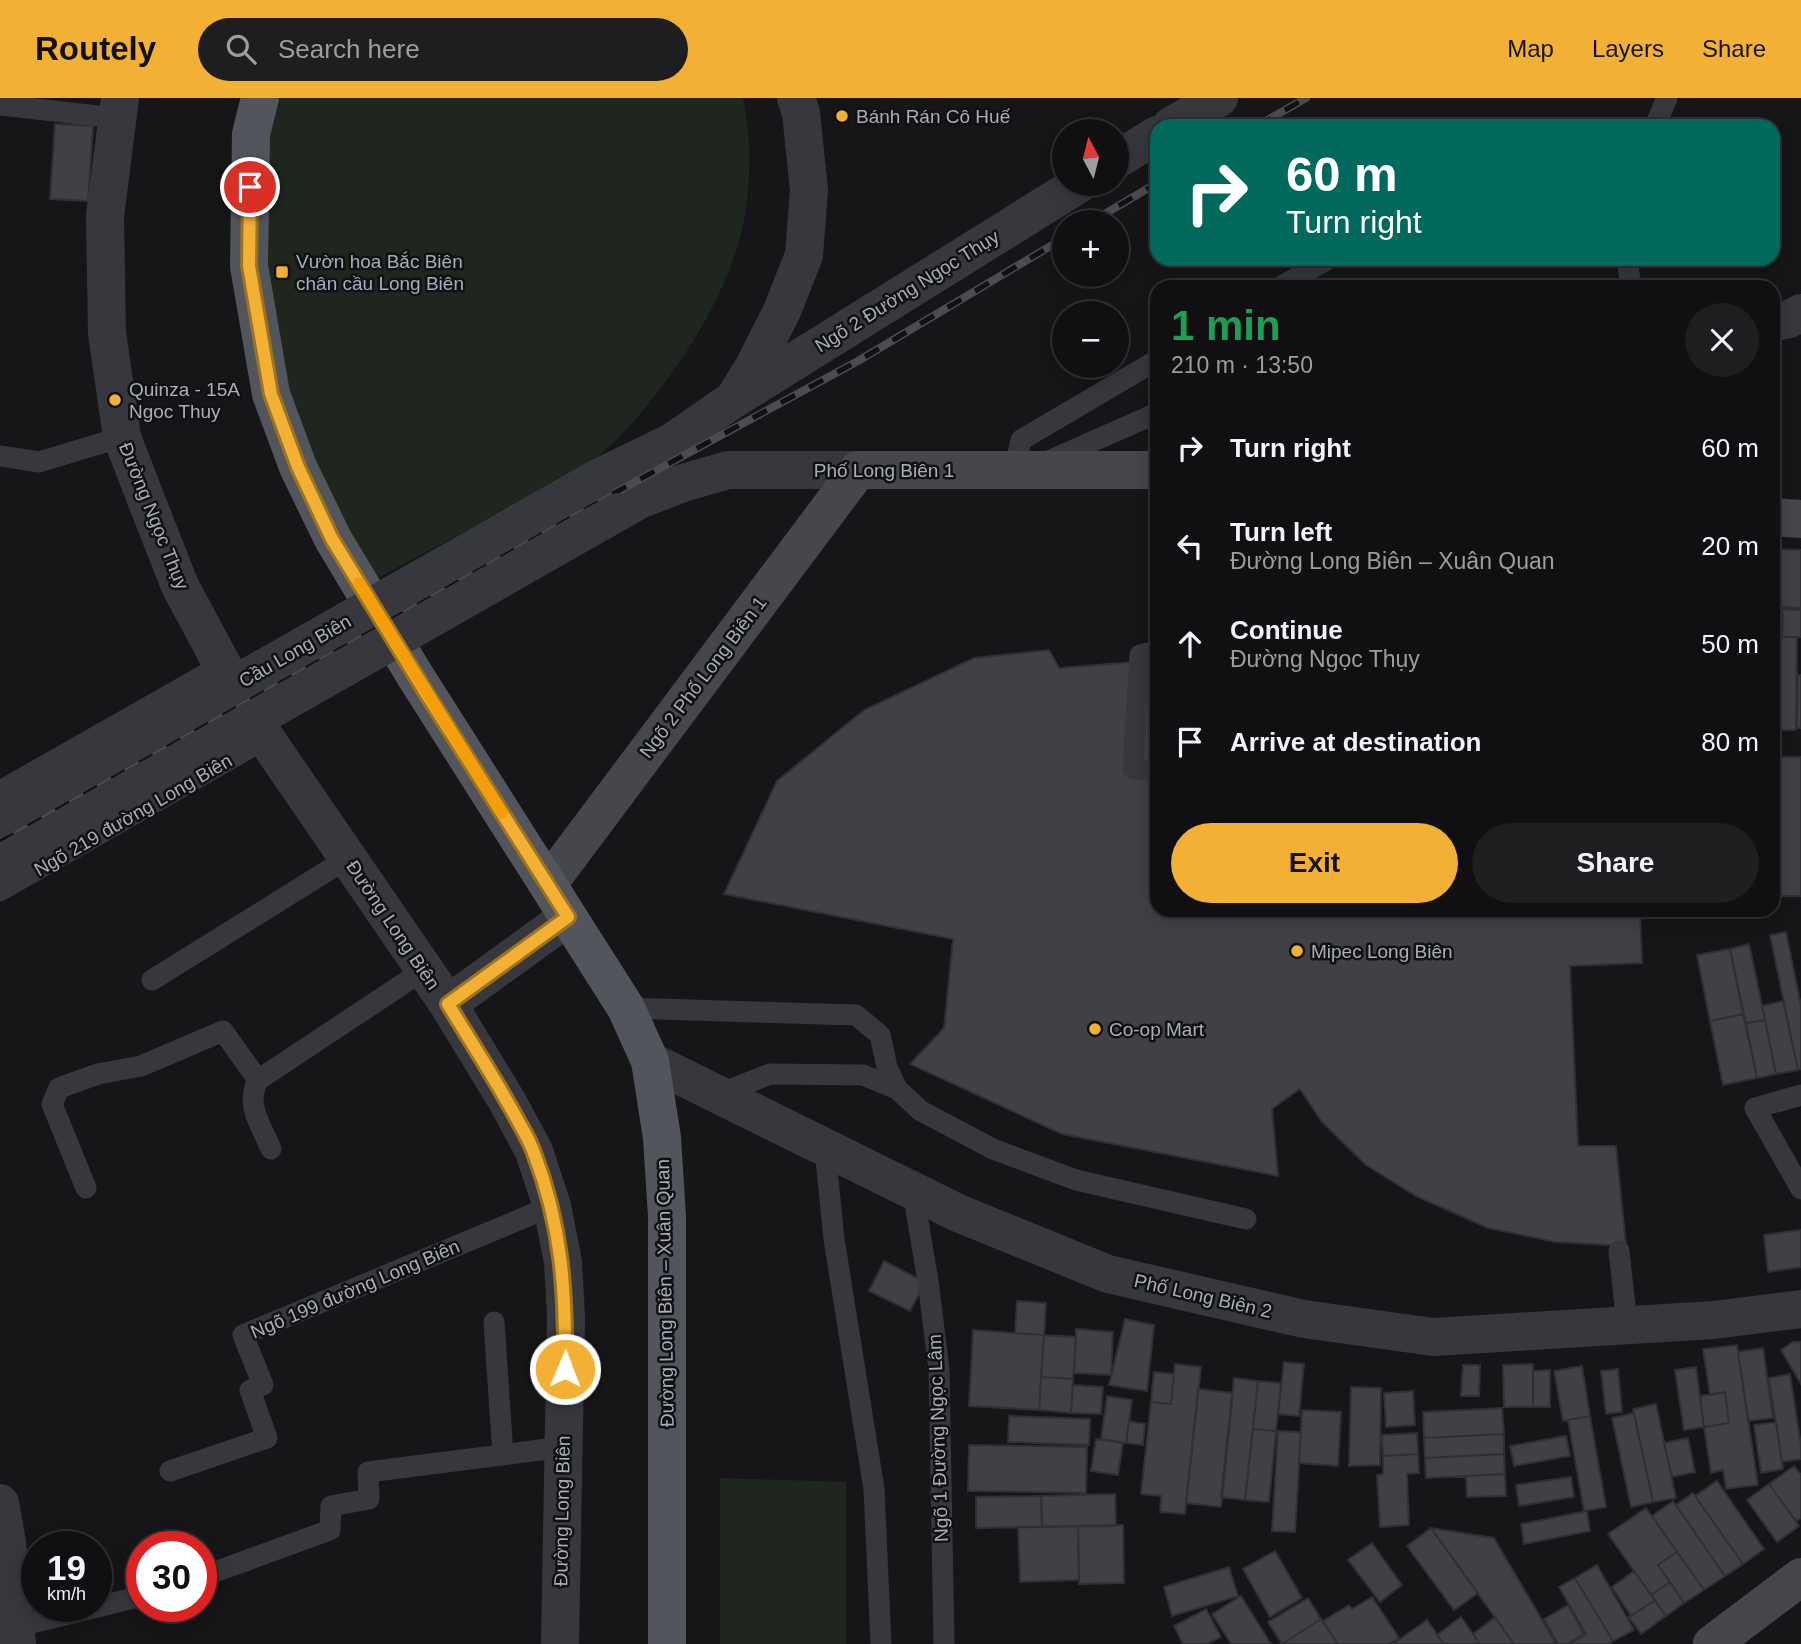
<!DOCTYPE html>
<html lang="en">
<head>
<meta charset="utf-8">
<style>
  :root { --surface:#101012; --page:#1e1e20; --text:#f1f3f6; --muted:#9c9d9f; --line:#303032; --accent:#f2b134 }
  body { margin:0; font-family:Helvetica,sans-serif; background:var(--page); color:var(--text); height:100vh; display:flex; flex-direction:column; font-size:26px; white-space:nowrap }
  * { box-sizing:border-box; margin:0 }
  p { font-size:23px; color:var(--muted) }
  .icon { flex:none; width:38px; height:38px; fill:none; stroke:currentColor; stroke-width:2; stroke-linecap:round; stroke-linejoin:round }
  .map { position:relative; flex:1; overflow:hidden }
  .panel { position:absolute; left:1150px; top:182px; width:630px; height:637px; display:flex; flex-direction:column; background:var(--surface); border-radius:21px; box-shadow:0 4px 18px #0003,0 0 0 2px var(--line) }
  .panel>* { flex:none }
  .banner { position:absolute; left:1150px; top:21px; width:630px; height:147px; border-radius:21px; box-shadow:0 4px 18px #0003,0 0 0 2px var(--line); background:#00695c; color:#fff; overflow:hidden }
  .needle { width:46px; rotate:353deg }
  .fabs { position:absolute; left:1052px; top:21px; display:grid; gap:14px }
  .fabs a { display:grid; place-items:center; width:77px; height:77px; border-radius:50%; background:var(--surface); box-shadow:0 4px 18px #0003,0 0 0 2px var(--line); font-size:35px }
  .speed { position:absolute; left:21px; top:1433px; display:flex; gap:14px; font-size:35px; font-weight:700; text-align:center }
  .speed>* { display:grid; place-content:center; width:91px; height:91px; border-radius:50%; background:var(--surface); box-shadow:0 4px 18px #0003,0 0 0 2px var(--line); line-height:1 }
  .speed small { font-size:18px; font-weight:400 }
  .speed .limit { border:10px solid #d22; background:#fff; color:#111 }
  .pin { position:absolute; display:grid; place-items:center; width:60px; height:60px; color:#fff; margin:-30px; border:4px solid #fff; border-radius:50%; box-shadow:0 2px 7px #0007 }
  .me { position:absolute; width:77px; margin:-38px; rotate:1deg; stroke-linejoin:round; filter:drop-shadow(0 0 5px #0008) }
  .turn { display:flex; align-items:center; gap:24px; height:147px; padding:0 21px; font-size:32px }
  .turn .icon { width:91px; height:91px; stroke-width:2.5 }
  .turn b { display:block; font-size:49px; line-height:60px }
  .round { display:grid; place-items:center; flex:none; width:74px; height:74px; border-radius:37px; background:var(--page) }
  .headline { display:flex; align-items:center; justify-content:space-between; height:119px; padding:0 21px }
  h1 { font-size:42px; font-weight:600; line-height:52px; color:#1e9e55 }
  .primary-button { display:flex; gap:14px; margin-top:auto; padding:14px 21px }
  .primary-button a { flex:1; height:80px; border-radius:42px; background:var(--accent); color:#111; font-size:28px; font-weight:600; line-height:80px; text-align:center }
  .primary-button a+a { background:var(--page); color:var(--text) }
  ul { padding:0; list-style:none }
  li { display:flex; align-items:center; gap:21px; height:98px; padding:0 21px }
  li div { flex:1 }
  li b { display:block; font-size:26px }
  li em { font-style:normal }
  header { display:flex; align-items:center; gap:42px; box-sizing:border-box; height:98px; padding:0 35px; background:var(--accent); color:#111 }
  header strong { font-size:33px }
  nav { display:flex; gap:38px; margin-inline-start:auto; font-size:24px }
  .search { width:490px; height:63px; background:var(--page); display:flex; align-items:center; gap:18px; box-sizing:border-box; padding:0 24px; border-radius:38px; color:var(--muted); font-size:26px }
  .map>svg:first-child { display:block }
  .green { fill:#1e261f }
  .building { fill:#404145; stroke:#303034; stroke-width:2 }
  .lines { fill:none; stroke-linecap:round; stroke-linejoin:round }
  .lane { stroke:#37383d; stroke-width:21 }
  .street { stroke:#37383d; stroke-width:38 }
  .secondary { stroke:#45474d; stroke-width:38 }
  .primary { stroke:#53555c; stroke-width:38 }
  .rail-casing { stroke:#4a4c52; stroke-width:8 }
  .rail { stroke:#111113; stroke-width:5; stroke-dasharray:16; stroke-linecap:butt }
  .street-bridge { stroke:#37383d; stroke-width:38 }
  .route-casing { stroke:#9d7322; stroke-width:18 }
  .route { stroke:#f2b134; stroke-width:12 }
  .slow { stroke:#f59e0b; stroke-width:12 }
  .poi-dot { fill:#f2b134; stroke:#111113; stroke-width:2.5 }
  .labels { text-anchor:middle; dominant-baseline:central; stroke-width:5; stroke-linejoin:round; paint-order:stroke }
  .poi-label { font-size:19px; fill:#a8adb8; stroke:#111113; text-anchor:start }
  .street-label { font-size:19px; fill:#a8adb8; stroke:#111113 }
</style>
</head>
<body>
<header>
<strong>Routely</strong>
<div class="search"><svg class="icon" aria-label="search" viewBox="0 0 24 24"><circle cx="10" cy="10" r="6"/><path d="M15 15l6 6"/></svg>Search here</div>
<nav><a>Map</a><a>Layers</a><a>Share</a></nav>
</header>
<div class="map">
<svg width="1801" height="1546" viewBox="0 0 1801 1546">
  <rect width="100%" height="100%" fill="#161618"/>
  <path class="green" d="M266,0H743C751,36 751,80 745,116C733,197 660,305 599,358C583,373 554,384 535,395C482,424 429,453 376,481L298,369L249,168Z
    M720,1380L846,1384V1546H720Z"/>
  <path class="building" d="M55,26L93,28L88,103L50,101Z
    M1777,451L1801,452V510L1776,509Z
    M1782,511L1801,512V539H1782Z
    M1773,515L1783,516L1782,539H1797L1796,632H1773Z
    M1049,552L1059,570L1157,562V812H1640L1642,865L1570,868L1578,1048H1616L1626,1148L1556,1144L1488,1130L1416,1098L1366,1067L1322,1024L1300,991L1272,1011L1278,1078L1062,1036L910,966L944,930L953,841L724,796L777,683L864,612L974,560Z
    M1798,577H1801V630H1797Z
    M1773,659H1801V798H1773Z
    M1786,834L1801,908V971L1798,972L1770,837Z
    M1749,846L1765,922L1746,925L1730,851Z
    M1730,851L1743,916L1710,923L1697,857Z
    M1783,903L1798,972L1776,976L1762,908Z
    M1743,916L1757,980L1723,987L1710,923Z
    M1765,922L1776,976L1757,980L1746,925Z
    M1801,1132V1169L1768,1174L1764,1137Z
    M884,1163L925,1184L910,1213L869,1193Z
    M1017,1203L1046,1205L1044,1237L1015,1235Z
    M1125,1221L1154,1227L1147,1293L1109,1287Z
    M1076,1231L1113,1234L1111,1277L1074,1275Z
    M973,1232L1044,1237L1039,1312L969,1308Z
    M1044,1237L1076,1239L1073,1281L1041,1279Z
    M1793,1244H1801V1286L1781,1252Z
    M1737,1247L1758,1387L1726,1391L1723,1372L1711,1375L1704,1329L1729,1325L1725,1294L1710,1297L1703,1251Z
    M1763,1250L1773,1320L1748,1323L1738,1254Z
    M1284,1264L1304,1266L1299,1318L1278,1316Z
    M1175,1266L1201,1269L1185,1416L1160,1414L1161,1398L1141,1396L1151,1304L1171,1306Z
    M1533,1266V1309H1504L1503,1267Z
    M1463,1267H1480L1479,1298H1461Z
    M1582,1268L1590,1318L1563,1323L1554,1273Z
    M1696,1269L1704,1329L1684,1332L1675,1272Z
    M1618,1271L1622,1314L1606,1316L1601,1273Z
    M1550,1272V1309H1533V1273Z
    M1154,1274L1174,1276L1171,1306L1151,1304Z
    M1790,1276L1801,1347V1361L1782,1364L1769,1280Z
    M1041,1279L1073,1281L1071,1315L1039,1312Z
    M1234,1280L1258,1283L1245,1402L1221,1399Z
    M1258,1283L1281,1285L1276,1333L1253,1331Z
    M1073,1287L1103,1289L1101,1316L1071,1315Z
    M1351,1289L1381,1290L1380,1367L1349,1368Z
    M1198,1291L1233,1295L1221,1409L1186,1405Z
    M1413,1293L1415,1327L1386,1329L1384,1295Z
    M1725,1294L1729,1325L1704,1329L1700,1298Z
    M1107,1298L1132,1302L1126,1345L1101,1341Z
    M1656,1306L1676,1400L1653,1404L1633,1311Z
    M1502,1310L1504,1336L1424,1340L1423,1314Z
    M1302,1312L1341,1314L1338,1368L1299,1365Z
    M1634,1315L1653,1404L1631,1409L1612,1320Z
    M1009,1318L1090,1321L1089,1347L1008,1344Z
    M1590,1318L1606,1409L1584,1413L1568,1322Z
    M1129,1323L1145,1326L1143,1347L1126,1345Z
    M1776,1324L1783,1371L1761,1375L1754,1327Z
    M1253,1331L1276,1333L1269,1404L1245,1402Z
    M1278,1333L1301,1334L1295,1434L1272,1433Z
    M1417,1335L1418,1356L1383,1358L1382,1337Z
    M1504,1336V1356L1425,1360L1424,1340Z
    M1566,1338L1570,1358L1514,1368L1510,1348Z
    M1688,1340L1695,1374L1672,1379L1664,1345Z
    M1096,1341L1123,1345L1118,1377L1091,1373Z
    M969,1347L1087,1349L1086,1395L968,1393Z
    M1418,1356L1419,1375L1407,1376L1409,1427L1380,1429L1377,1377L1383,1376V1358Z
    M1504,1356L1505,1376L1426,1380L1425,1360Z
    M1794,1368L1801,1377V1420L1796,1423L1769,1386Z
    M1505,1376L1506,1398L1467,1399L1466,1378Z
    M1571,1379L1574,1399L1519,1408L1516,1387Z
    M1717,1383L1764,1451L1743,1466L1695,1398Z
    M1769,1386L1799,1428L1777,1444L1747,1402Z
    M1693,1395L1743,1466L1725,1478L1676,1407Z
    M1115,1396L1116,1428L1042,1429L1041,1398Z
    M1041,1398L1042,1429L976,1430V1399Z
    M1673,1403L1725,1478L1704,1492L1652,1418Z
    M1646,1410L1677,1454L1658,1467L1670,1484L1651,1497L1608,1436Z
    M1587,1413L1590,1433L1524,1446L1521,1426Z
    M1123,1427L1124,1485L1079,1486L1078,1428Z
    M1078,1428L1079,1482L1020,1484L1018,1429Z
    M1431,1430L1494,1440L1556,1546H1514Z
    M1431,1430L1478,1495L1454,1512L1407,1448Z
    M1372,1445L1402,1487L1380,1504L1348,1462Z
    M1275,1453L1302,1500L1270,1519L1243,1471Z
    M1677,1454L1704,1492L1684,1505L1658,1467Z
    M1597,1467L1634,1532L1613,1543L1575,1480Z
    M1229,1469L1238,1498L1172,1518L1164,1489Z
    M1634,1473L1655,1502L1631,1518L1612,1489Z
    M1575,1480L1613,1543L1609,1546H1570L1586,1536L1559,1489Z
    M1670,1484L1684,1505L1666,1518L1651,1497Z
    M1241,1498L1271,1546H1231L1212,1516Z
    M1372,1499L1399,1540L1389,1546H1338L1323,1523L1349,1507L1352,1511Z
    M1308,1500L1321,1521L1282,1546L1268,1524Z
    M1655,1502L1666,1518L1641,1536L1629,1519Z
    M1568,1507L1584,1536L1566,1546H1558L1544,1521Z
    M1206,1511L1221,1539L1207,1546H1183L1174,1528Z
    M1461,1519L1473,1536L1480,1546H1444L1437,1537Z
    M1495,1519L1514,1546H1480L1473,1536Z
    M1321,1521L1338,1546H1282Z
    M1427,1522L1444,1546H1393Z"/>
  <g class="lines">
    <path class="lane" d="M0,7L116,20
      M1655,28L1667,0
      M1627,161L1631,189
      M1280,189L1328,161
      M0,358L39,364L122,339
      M1046,364L1157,315
      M1014,373L1021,342L1157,262
      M1157,553L1140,557L1133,671L1157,673
      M0,693L222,567
      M0,793L265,641
      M152,882L348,760
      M626,910L856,917L880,937L887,969L897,991L921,1013L993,1051L1076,1082L1246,1121
      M258,982C245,1007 261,1027 271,1051
      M717,997L770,976L863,977L897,991
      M1801,997L1755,1010L1801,1091
      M825,1051L834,1141L874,1391L881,1546
      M86,1090L52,1006L59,990L98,976L141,968L223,933L258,982L424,872
      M913,1094L928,1183L939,1271L944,1546
      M1619,1153L1627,1226
      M494,1224L503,1357
      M170,1373L267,1340L250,1292L263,1287L243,1237L552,1108
      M201,1479L330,1432L331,1408L369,1401L368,1374L563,1349
      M15,1529L142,1498"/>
    <path class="street" d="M120,0L105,118L107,235L122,339L147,404L180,488L247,613L448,906L507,1003L534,1053L552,1108L563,1164L566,1218L560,1546
      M1171,28L1219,0
      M1116,62L1157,37
      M1773,224L1789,221L1801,215
      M737,296L753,270L782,213L804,157L809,92L801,15L796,0
      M598,380L672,344L734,301L1079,86
      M618,414L639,402L683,385L728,372H858
      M448,906L568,819
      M650,963L958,1115L1108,1176L1304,1221L1433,1239L1714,1222L1801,1211
      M0,1405L7,1445L17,1546"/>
    <path class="secondary" d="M1773,419L1801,421
      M548,786L858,372H1157
      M1712,1546L1801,1479"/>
    <path class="primary" d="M260,0L251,36L249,168L271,296L298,369L333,441L414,576L626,910L650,963L662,1040L667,1118V1546"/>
    <defs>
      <path id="rail" d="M1257,28L1306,0
        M1091,124L1157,85
        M0,744L609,398L858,263L1064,140"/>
    </defs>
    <use href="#rail" class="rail-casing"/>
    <use href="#rail" class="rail"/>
    <path class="street-bridge" d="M0,720L598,380
      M0,766L618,414"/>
  </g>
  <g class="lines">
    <defs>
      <path id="route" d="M250,89L249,168L271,296L298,369L332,441L428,598L568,819L448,906C471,944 496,982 517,1021C523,1032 530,1043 534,1055C562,1128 566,1194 565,1271"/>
    </defs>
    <use href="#route" class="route-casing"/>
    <use href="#route" class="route"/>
    <path class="slow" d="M359,485L502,715"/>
  </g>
  <g class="poi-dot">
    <circle cx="842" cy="18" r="7"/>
    <rect x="275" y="167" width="14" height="14" rx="3.5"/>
    <circle cx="115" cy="302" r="7"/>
    <circle cx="1297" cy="853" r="7"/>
    <circle cx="1095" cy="931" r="7"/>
  </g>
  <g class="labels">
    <g class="poi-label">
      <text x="856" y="18">Bánh Rán Cô Huế</text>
      <text x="296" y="163">Vườn hoa Bắc Biên<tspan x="296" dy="22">chân cầu Long Biên</tspan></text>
      <text x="129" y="291">Quinza - 15A<tspan x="129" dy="22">Ngoc Thuy</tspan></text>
      <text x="1311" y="853">Mipec Long Biên</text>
      <text x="1109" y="931">Co-op Mart</text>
    </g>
    <g class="street-label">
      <text transform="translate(907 193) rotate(-32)">Ngõ 2 Đường Ngọc Thụy</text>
      <text x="884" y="372">Phố Long Biên 1</text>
      <text transform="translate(154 418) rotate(68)">Đường Ngọc Thụy</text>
      <text transform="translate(295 553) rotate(-30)">Cầu Long Biên</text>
      <text transform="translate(703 579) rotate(-53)">Ngõ 2 Phố Long Biên 1</text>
      <text transform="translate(133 717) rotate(-30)">Ngõ 219 đường Long Biên</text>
      <text transform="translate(393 827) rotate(56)">Đường Long Biên</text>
      <text transform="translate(355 1191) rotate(-23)">Ngõ 199 đường Long Biên</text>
      <text transform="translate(665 1195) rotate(-91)">Đường Long Biên – Xuân Quan</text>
      <text transform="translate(1203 1198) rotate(13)">Phố Long Biên 2</text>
      <text transform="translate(938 1340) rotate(-92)">Ngõ 1 Đường Ngọc Lâm</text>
      <text transform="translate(562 1413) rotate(-89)">Đường Long Biên</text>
    </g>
  </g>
</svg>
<div class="fabs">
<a><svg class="needle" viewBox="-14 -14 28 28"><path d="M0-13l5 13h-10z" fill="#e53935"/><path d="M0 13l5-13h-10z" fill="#9c9d9f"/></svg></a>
<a>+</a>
<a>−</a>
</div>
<div class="speed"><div>19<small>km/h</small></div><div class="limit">30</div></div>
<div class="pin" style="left:250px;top:89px;background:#d93025"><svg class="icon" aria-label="arrive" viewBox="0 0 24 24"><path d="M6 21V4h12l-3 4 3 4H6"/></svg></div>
<svg class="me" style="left:565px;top:1271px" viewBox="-20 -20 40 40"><circle r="17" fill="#f2b134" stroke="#fff" stroke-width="3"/><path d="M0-11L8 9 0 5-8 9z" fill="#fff"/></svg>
<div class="banner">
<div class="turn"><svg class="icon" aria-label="right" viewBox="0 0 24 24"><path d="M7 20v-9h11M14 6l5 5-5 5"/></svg><div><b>60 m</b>Turn right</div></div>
</div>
<section class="panel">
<div class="headline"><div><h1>1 min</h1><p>210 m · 13:50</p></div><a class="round"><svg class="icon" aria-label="close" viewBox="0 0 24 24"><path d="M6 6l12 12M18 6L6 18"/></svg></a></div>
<ul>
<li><svg class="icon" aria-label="right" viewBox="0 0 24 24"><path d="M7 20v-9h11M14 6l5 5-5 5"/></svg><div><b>Turn right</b></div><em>60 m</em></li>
<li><svg class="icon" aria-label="left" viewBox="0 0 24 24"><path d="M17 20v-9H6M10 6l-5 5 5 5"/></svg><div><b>Turn left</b><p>Đường Long Biên – Xuân Quan</p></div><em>20 m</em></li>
<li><svg class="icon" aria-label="ahead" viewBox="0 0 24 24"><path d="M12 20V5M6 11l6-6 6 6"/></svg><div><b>Continue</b><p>Đường Ngọc Thụy</p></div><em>50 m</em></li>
<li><svg class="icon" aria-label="arrive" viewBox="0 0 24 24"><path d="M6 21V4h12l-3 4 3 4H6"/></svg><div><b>Arrive at destination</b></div><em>80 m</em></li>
</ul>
<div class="primary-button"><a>Exit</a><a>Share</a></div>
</section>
</div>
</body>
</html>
